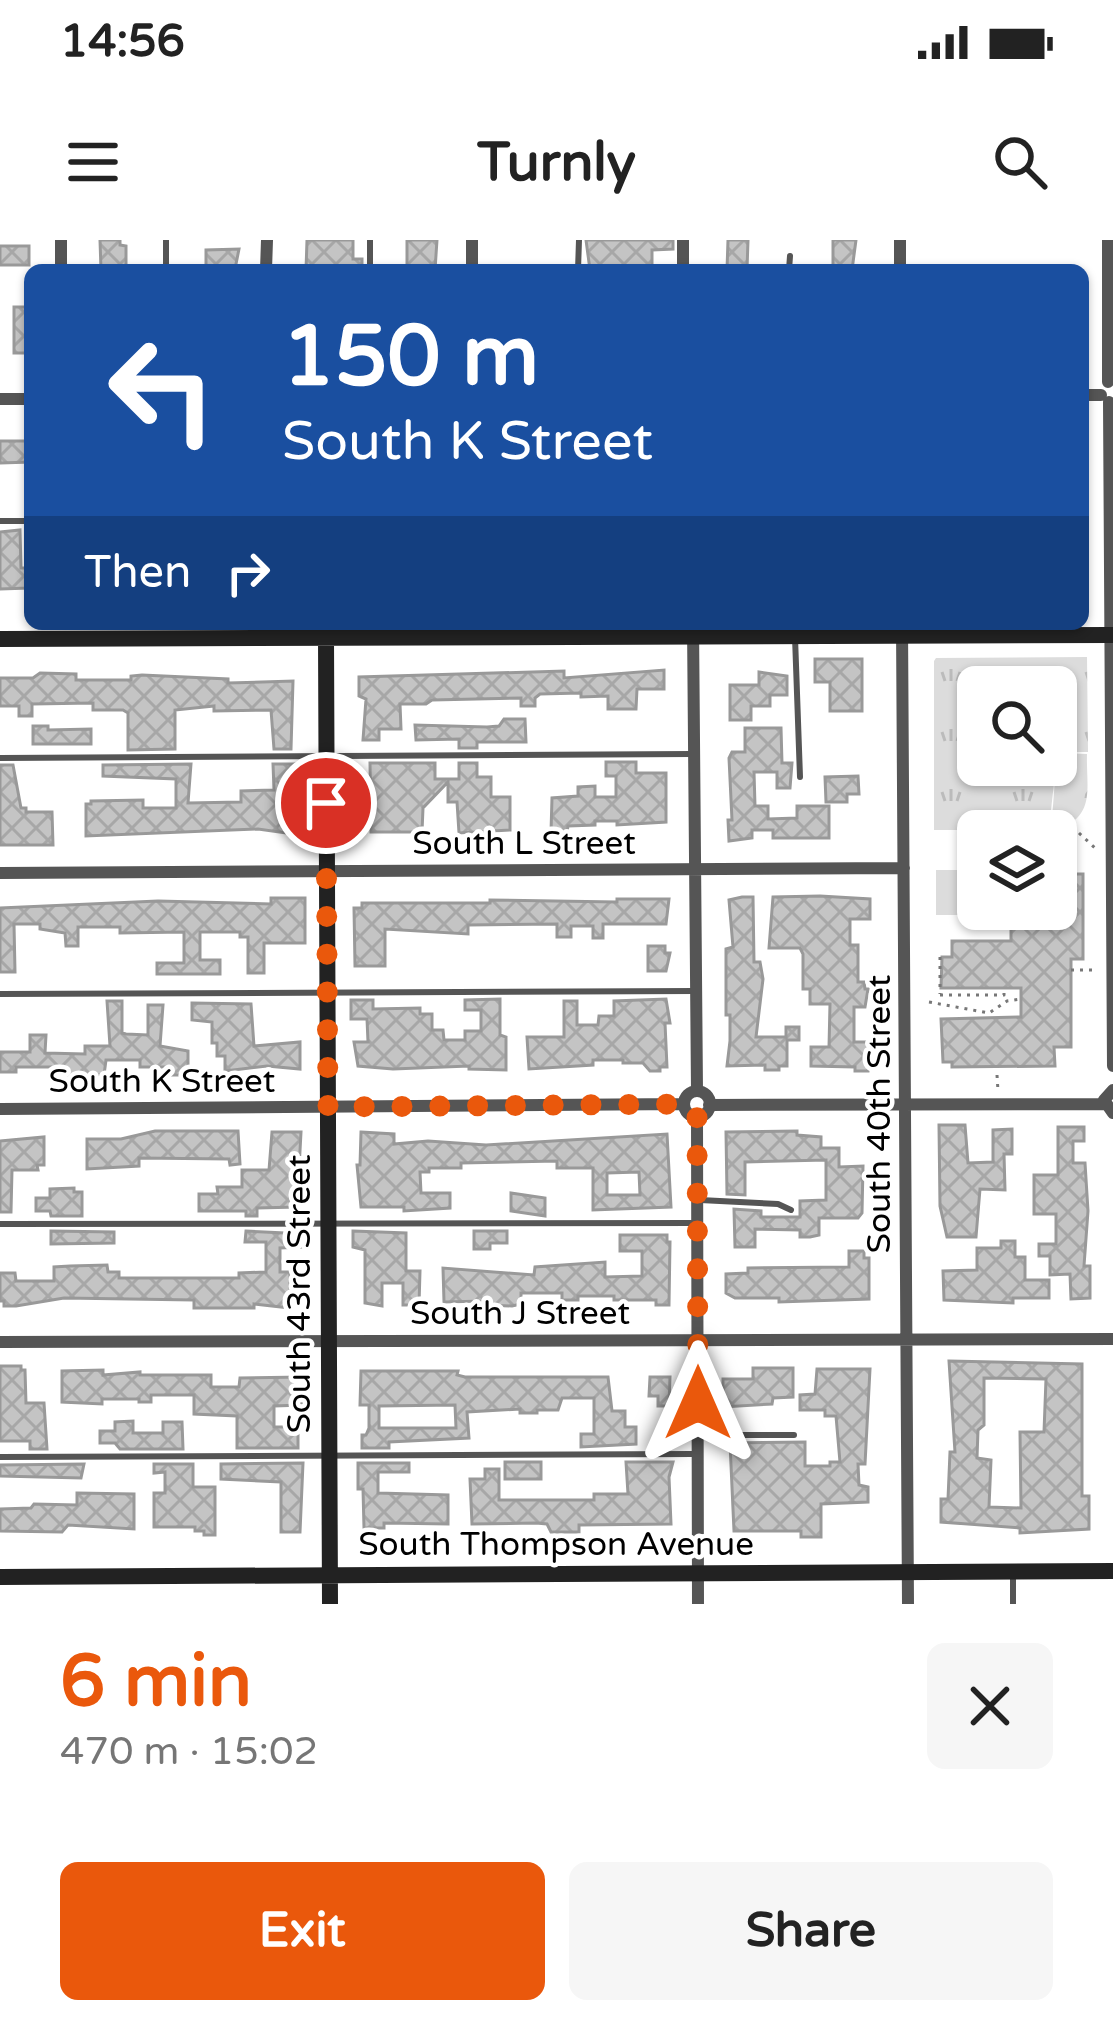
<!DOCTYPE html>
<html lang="en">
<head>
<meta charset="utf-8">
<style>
  :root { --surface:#fff; --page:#f6f6f6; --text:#222; --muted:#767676; --accent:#ea580c }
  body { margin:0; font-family:"Varela Round",sans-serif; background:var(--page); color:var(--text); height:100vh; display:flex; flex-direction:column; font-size:45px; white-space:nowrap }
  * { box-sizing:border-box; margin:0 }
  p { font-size:39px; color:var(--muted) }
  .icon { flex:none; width:66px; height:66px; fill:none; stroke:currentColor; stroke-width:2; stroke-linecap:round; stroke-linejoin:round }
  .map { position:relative; height:1364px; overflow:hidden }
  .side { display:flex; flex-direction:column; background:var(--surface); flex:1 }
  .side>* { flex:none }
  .banner { position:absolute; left:24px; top:24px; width:1065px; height:366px; border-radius:18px; box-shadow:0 3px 9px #0004; background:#1a4fa0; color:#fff; overflow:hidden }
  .controls { position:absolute; left:957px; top:426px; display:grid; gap:24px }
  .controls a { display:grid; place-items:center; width:120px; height:120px; border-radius:18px; background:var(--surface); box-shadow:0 3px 9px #0004; font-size:60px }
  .pin { position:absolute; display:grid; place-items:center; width:102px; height:102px; color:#fff; margin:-51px; border:6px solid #fff; border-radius:50%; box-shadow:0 3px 12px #0007 }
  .me { position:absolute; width:132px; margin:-66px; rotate:0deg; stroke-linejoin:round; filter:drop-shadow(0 0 9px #0008) }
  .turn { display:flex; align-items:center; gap:42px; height:252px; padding:0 60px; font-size:54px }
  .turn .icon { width:156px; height:156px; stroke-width:2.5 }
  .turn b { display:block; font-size:84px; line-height:102px }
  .then { display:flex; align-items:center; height:114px; padding:0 60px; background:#0003; gap:24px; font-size:45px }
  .round { display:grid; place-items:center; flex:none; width:126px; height:126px; border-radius:18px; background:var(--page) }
  .overview { display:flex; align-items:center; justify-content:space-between; height:204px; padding:0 60px }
  h1 { font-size:72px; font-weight:800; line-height:90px; color:var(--accent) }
  .primary-button { display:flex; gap:24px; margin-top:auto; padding:24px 60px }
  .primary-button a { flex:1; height:138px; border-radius:18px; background:var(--accent); color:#fff; font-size:48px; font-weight:800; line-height:138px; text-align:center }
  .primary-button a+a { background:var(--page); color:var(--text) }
  .status { display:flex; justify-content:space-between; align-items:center; height:84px; padding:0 60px; background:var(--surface); direction:ltr }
  .status svg { height:33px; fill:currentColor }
  header { display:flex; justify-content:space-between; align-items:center; height:156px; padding:0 60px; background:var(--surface); font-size:54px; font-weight:800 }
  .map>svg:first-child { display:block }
  .grass { fill:url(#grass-tufts) }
  .park { fill:url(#park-crowns) }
  .garden { fill:#dcdcdc }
  .building { fill:url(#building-cross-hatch); stroke:#999; stroke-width:3; fill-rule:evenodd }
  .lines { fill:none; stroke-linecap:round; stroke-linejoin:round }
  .path { stroke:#777; stroke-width:3; stroke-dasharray:3 6; stroke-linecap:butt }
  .lane { stroke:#555; stroke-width:6 }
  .street { stroke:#555; stroke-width:12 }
  .secondary { stroke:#222; stroke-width:16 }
  .route { stroke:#ea580c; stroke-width:21; stroke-dasharray:0 37.8 }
  .labels { text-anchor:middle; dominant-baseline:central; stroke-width:9; stroke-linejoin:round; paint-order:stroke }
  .street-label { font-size:33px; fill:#000; stroke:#fff }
</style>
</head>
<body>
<div class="status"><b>14:56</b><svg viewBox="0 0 49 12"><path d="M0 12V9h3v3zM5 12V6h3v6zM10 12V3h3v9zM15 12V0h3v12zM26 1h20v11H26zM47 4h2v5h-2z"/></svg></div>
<header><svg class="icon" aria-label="menu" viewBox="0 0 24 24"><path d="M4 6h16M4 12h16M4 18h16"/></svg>Turnly<svg class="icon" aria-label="search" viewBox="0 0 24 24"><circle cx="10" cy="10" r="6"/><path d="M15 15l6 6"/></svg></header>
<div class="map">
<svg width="1113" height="1364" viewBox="0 0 1113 1364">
  <defs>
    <pattern id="grass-tufts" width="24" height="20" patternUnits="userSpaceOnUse" patternTransform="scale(3)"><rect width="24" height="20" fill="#dcdcdc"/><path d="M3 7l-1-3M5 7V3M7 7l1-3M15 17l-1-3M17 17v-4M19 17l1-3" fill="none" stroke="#bbb"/></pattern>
    <pattern id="park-crowns" width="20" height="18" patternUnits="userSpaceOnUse" patternTransform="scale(3)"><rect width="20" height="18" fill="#dcdcdc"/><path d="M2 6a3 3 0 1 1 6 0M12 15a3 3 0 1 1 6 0" fill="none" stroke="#bbb"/></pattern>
    <pattern id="building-cross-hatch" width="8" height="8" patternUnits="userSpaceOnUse" patternTransform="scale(3)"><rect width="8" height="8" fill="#c4c4c4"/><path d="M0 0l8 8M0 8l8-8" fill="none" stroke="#a7a7a7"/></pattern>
  </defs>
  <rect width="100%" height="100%" fill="#fff"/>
  <path class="grass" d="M1087,417L1088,512H1056V447H978V525H1056L1050,579L1056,590H934V421L936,418Z"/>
  <path class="park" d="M1057,513L1087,514C1086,548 1096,575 1059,589L1052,579Z"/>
  <path class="garden" d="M936,630H958V675H936Z"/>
  <path class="building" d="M100,0H120V5L126,6V30H101Z
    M307,0H353V19H362V30H306Z
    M412,0H437L435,30H407V1Z
    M586,0H673V9L652,10V30H590Z
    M728,0H748L747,30H727Z
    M833,0H856L852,30H833Z
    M0,6H29V25H0Z
    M239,9L235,29H209L206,24V10Z
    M14,67H30V113H14Z
    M0,201H30V222L0,223Z
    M20,290L21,328H28V348L0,349V292Z
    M815,419H862V471H830V442H815Z
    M664,430V449H637L636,469H608V456L581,457V453L540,454L535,458V466H521V458L432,460L426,464H400L401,489H379V500H363L366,459L359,456V437L564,431V438Z
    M759,432L787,436V455H770V466H751V480H730V445H759Z
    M40,433L76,434V440H131V436L142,435L228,439V443L293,441L291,509H274L271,470L214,471V466L175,470V509L128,510V473L123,470H93V463L32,464V476H19V466H0V438H33Z
    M504,479H525L526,502H477V508H459V499L416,500L415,485L487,487L499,486Z
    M33,486H48V490L91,489V504H33Z
    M745,488H781L782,523H792L790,548H777V532H754L755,566H768V579L797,578V566H829V598H773V590H752V598L729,601L728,580H732L729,518L732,512H745Z
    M606,522H636V533H666V582L617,585V581H595V585L568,586L567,592H551L552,558L578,556V547L595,546V557H616V536H606Z
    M370,523H435V539H459V523H477V537H491V557H510V590L459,593L457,562H448V542L423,568L422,592H371Z
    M191,524L188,563L241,562V551L274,550L273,524H295V547H287L293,587L286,593L258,589L86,596V564H91V561L143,560V568H176V539L103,536V525Z
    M0,525H13L21,568H26V572H52L53,605H0Z
    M858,536L859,554H847V562H826L825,537Z
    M1056,604H1070V634H1083V719H1071V807H1054L1055,826L952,827V822H943L941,779L1021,777V748H941L942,717H952V701H1011V669H1056Z
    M820,656L870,659V679H850V705H858V742H864L865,749H868L865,767H854V802H869L868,831H855V827L811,826V807H829L830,764H810V749H803V714L800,708H769L773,657Z
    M742,657H753L754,722H760L763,739L756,797H786V787H799V800H787V826H779V830H765V825L727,826L730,801V775H726V709L733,707L729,660Z
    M271,658H305V703H264V733H248V697H240V692H200V720H220V734H157V723H184V692L120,693V687H78V706H66L65,693L40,689V684H14L15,732H0V668L158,661L271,664Z
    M617,659H669L666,684H603V698H593V686H571V697H557V684L468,685V694L385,689V726H355L354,668H362V663H490V660L617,662Z
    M648,706H665V713H670L666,731H648Z
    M500,759V795L506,797V830L469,829V826L393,829L358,826L354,802H368L367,779H351V760H373V769L420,768V774H432V790H443L444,800H465V791H481V770H465V760Z
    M666,759L670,783H665L667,827H660V831H650L643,823H623V820H593V825L529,829L527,797H564V761H577V785H598L599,776H614V761Z
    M107,761H122V793L126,794L148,795V765H163L160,806L188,811V835H172V830L165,831V827H140V820H106L104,835H64L57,827H16V832H0V812H30V795H46L45,813L85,814V806H110Z
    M192,763L251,764L254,806L300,802V829L267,826L225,831V816H217V803H212V782L192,780Z
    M939,885H965L968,923L993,922V890L1012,889V914H1004L1005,950L980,949L976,997H947L940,966Z
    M1058,887H1084V901H1073V923H1085L1088,971L1084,1026H1090V1058L1071,1059L1070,1034L1050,1035V1016H1039V1004H1056V974H1034V935H1058Z
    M155,891H238L240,924L230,925L229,919L139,918V926L87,929V899H121Z
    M797,891V895L821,897V908H839V927L863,926L862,973L858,978H819V995L810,997H800V990L755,989V1007H735L734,969L761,971V977H800V961L826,960V920L745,922V955L727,954L726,892Z
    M272,892H301L297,967L257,968V976H246V971H199V954H218L217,947H242V930H269Z
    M361,892L394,894V904L428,901L486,905L667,894L671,967L593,970V928H557V921L461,923V928H429V932H420L421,953H450V968L404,971V967H361L357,925H360ZM639,932L640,955H607V933Z
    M44,897V925H37L38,930H12L11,972H0V901Z
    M74,948V952H82V976H51L50,971H36V958H50V949Z
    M511,953L545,958V976L511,971Z
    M51,991L114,992V1003L51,1004Z
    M246,991L305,994L302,1007L280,1008V1032H290V1068L254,1064V1068H194V1060L64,1058L16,1066H4V1061H0V1033H15L16,1041H54V1027L70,1026L107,1025L108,1032H119V1038H239V1033L266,1032V1002H245Z
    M353,991L406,993V1031H420L419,1065H403V1043H382V1066L365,1063V1010L353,1007Z
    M474,991H507V1003H490V1009H474Z
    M620,995H667V1002H670L669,1065H656V1060H614V1056H578V1060H562V1053H521V1064L512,1066L484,1065V1061L444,1062L443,1028L534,1035L535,1027L605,1022V1037L642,1036V1011H620Z
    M1001,1001H1015V1017H1025V1040H1049V1058H1013V1063L944,1060L943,1031L977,1030V1008H1001Z
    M849,1011H864V1018H869V1059L779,1062V1058H735L726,1053V1034L748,1033V1028L849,1027Z
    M949,1121L1082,1124V1256H1089V1289L1020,1293V1288L941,1282V1259H948L950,1212H955ZM984,1138L1046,1139L1044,1192H1020L1021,1268L989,1267L991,1220L977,1218L978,1190L984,1185Z
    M0,1126H21V1130H25L26,1163H44L47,1209H30V1201H0Z
    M753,1128H793V1157L773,1158L772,1164L723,1167V1139H753Z
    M817,1129H870L865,1224H858L859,1245L868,1247V1262L821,1264V1297H801V1291H734L730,1203L805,1202V1226H830V1222H840L836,1176H825V1170H800V1155L815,1154Z
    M103,1130V1135L140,1132V1135H211V1147H239L240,1138L302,1137V1165L274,1166V1187H298V1208H237V1176L194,1174V1155H151V1162H139V1159H102V1164L62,1162V1131Z
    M361,1131H458L457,1135L465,1137H608L612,1171H625V1187H636V1204L581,1207V1194H594V1158H562L558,1170H537V1173H520V1169L467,1172L469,1198L389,1202V1208H362V1195H366L369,1188V1165H360ZM455,1165L456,1188H379V1166Z
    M650,1137H670L669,1166H658V1156H649Z
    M133,1181V1193H163V1182H182L183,1209H120L115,1203H100V1191H115V1182Z
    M505,1222H541V1239H505Z
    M626,1222H673L669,1237L671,1284L579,1285V1292H551L547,1284L536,1283L472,1284L470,1239H485V1229H499V1260H594V1254H628Z
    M303,1223L300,1292H281V1242L221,1239V1224Z
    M358,1223H409V1232H378V1253L448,1255V1284L384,1283V1288H364L363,1249H358Z
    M84,1224L81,1238L0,1236V1225Z
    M154,1224H193V1247H215V1295H204V1291H195V1287H154V1253H165V1232L154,1233Z
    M77,1253L134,1254V1289L68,1285L62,1292L0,1291V1269L31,1268L34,1264L77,1265Z"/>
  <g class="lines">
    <path class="path" d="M1005,585V591
      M1079,593L1095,608
      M940,717V754
      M1071,730H1095
      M940,755H1004V748
      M929,762L989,773L1007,761L1021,759
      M997,835L998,851"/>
    <path class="lane" d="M166,30V0
      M370,30V0
      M578,30L579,0
      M789,30L790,16
      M0,281H30
      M795,397L800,537
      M0,518L692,514
      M0,754L696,751
      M700,960L778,964L791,970
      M0,984L697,983
      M698,1195H794
      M0,1217L694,1214
      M1013,1335V1364"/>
    <path class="street" d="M683,0V30
      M900,0V30
      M1108,0V142
      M61,30V0
      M266,30L267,0
      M472,30V0
      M1083,155H1101
      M0,159H30
      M1109,162L1113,826
      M693,384L697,851
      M902,384L908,1364
      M0,633L904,628
      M1113,850L1104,860L1113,873
      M684 864a13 13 0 1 1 26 0a13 13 0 1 1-26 0Z
      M709,865L1104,864
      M0,869L684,864
      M697,877L698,1364
      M0,1102L1113,1099"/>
    <path class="secondary" d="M326,397L330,1364
      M0,399L1113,395
      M0,1337L1113,1331"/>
  </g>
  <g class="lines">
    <path class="route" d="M326,563L328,867L684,864L689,874L697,877L698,1163"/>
  </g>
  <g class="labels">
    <g class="street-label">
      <text x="524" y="603">South L Street</text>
      <text x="162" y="841">South K Street</text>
      <text transform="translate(879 874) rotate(-90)">South 40th Street</text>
      <text transform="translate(299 1054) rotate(-90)">South 43rd Street</text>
      <text x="520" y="1073">South J Street</text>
      <text x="556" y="1304">South Thompson Avenue</text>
    </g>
  </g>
</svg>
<div class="controls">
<a><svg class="icon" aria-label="search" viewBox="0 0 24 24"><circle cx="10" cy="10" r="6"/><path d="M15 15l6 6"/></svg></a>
<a><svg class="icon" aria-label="layers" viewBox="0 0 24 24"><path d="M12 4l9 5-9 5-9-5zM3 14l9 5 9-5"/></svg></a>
</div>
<div class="pin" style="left:326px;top:563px;background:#d93025"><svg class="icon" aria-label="arrive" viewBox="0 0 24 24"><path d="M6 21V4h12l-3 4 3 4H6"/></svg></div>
<svg class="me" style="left:698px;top:1163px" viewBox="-20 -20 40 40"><path d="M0-17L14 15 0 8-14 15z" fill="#ea580c" stroke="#fff" stroke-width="4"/></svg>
<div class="banner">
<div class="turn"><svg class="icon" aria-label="left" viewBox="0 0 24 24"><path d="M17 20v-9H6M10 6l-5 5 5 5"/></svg><div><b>150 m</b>South K Street</div></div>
<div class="then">Then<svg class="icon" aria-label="right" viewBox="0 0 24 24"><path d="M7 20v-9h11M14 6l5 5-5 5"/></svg></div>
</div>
</div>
<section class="side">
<div class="overview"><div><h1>6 min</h1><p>470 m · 15:02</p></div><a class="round"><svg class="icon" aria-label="close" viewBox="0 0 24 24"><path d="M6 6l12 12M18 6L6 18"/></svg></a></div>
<div class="primary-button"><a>Exit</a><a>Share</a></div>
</section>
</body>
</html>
